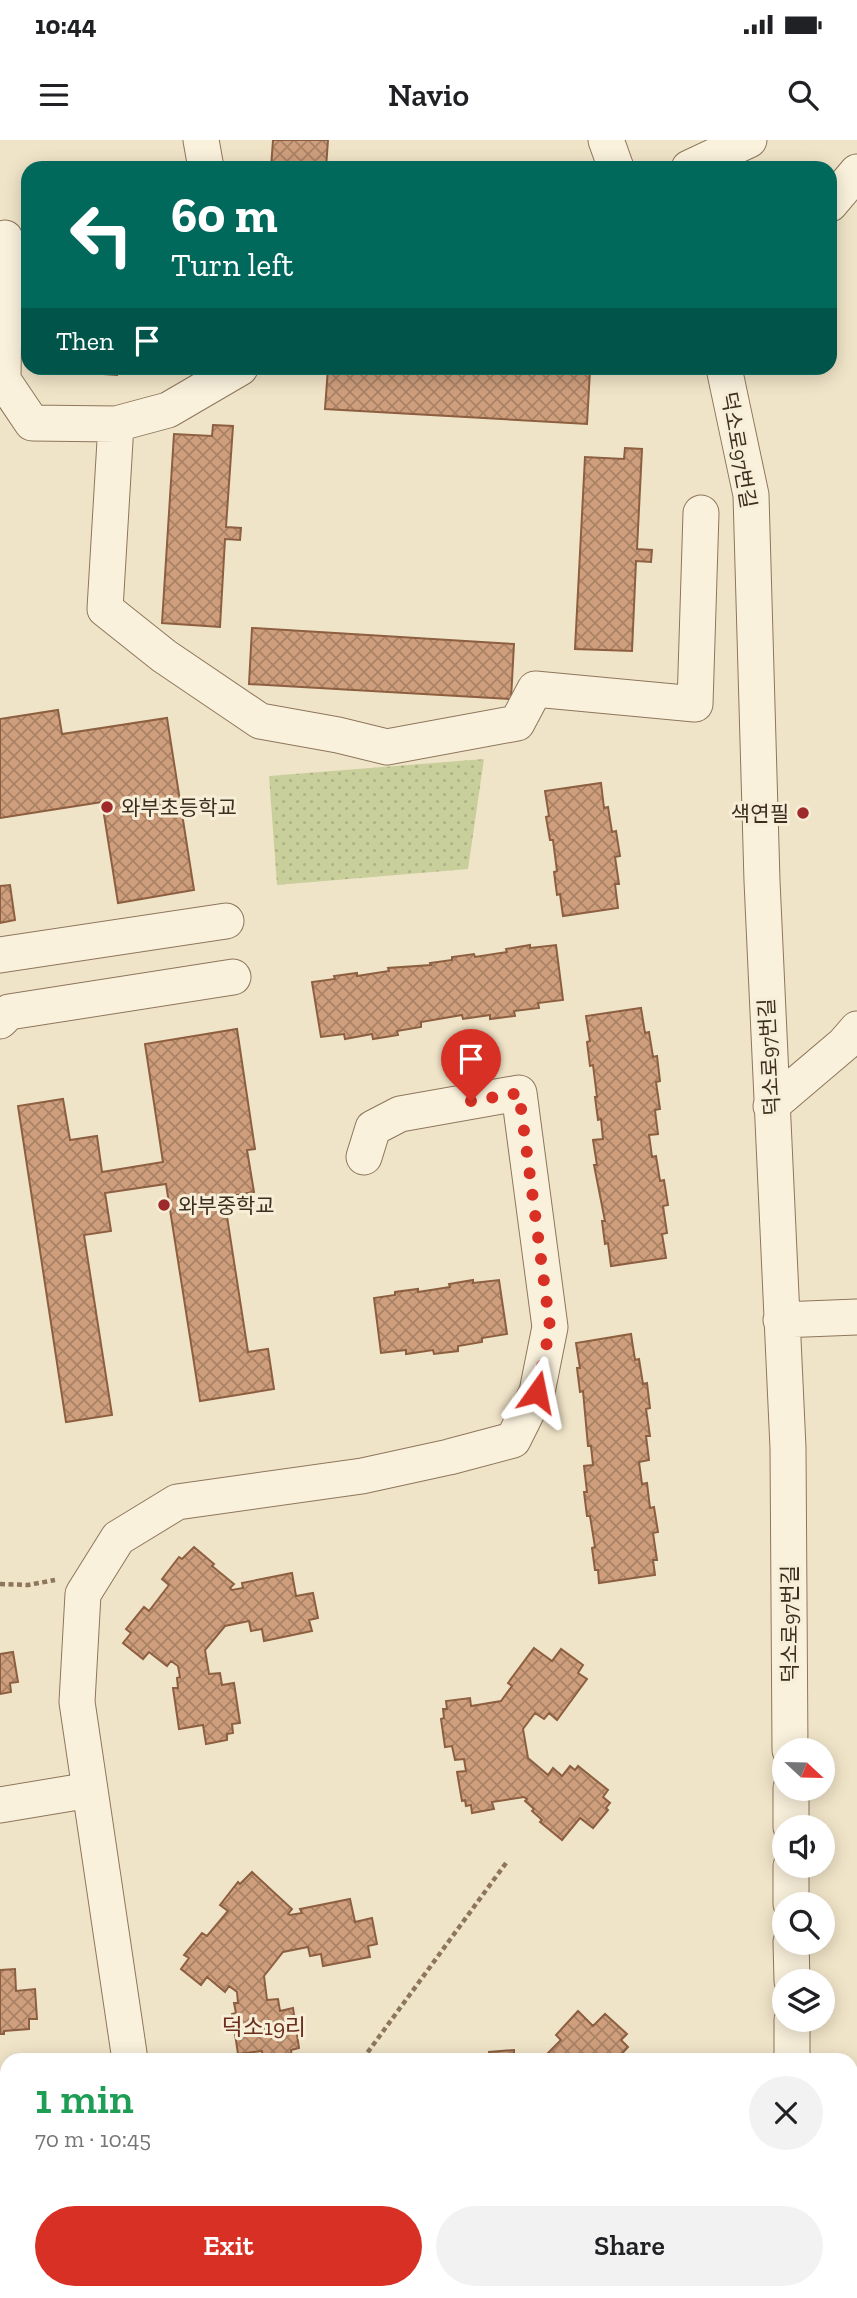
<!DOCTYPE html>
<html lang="en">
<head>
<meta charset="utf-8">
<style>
  :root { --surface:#fff; --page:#f2f2f2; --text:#202124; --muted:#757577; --accent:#d93025 }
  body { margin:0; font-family:"Zilla Slab","Noto Sans KR",serif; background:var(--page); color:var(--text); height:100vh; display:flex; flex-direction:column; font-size:26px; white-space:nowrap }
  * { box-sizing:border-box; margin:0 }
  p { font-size:23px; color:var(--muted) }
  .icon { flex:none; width:38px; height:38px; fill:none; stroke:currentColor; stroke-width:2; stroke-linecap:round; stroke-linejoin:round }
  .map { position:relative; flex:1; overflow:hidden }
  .sheet { position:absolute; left:0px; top:1913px; width:858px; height:247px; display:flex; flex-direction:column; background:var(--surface); border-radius:21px 21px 0 0; box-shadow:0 4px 18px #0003 }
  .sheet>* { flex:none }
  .hud { position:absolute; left:21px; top:21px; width:816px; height:214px; border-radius:21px; box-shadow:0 4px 18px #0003; background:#00695c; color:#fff; overflow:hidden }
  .needle { width:46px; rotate:112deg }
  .controls { position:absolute; left:772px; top:1598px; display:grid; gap:14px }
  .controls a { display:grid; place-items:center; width:63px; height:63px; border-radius:50%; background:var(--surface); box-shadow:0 4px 18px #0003; font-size:35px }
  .pin { position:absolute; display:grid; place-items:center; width:60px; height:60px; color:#fff; margin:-72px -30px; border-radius:50% 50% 50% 0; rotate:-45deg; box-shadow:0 0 7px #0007 }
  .pin .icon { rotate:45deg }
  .me { position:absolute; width:77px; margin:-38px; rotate:12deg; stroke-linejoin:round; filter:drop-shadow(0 0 5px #0008) }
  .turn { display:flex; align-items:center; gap:24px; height:147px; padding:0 35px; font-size:32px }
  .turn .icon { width:91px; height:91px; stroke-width:2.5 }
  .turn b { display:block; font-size:49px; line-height:60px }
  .then { display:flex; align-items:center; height:66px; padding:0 35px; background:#0003; gap:14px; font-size:26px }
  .round { display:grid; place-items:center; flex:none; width:74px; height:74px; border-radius:37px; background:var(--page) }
  .summary { display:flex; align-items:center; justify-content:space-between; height:119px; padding:0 35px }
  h1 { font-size:42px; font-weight:600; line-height:52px; color:#1e9e55 }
  .primary-button { display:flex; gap:14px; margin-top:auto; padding:14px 35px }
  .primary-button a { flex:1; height:80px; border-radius:42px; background:var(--accent); color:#fff; font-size:28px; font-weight:600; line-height:80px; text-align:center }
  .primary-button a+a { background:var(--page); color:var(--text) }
  .status { display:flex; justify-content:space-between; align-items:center; height:49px; padding:0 35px; background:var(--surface); direction:ltr }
  .status svg { height:19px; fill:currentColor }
  header { display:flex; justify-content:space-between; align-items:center; height:91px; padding:0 35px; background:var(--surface); font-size:32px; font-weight:600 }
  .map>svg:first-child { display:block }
  .park { fill:url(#park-dots) }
  .building { fill:url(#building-cross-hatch); stroke:#8d5f41; stroke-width:2 }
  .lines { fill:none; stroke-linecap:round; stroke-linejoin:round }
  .minor-casing { stroke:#8d765c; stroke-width:37 }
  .path { stroke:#8d765c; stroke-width:4.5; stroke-dasharray:5 3.5; stroke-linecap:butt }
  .minor { stroke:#faf1dc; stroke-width:35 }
  .route { stroke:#d93025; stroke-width:12; stroke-dasharray:0 21.6 }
  .poi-dot { fill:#9e2a2b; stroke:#f7eed8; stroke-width:2.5 }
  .labels { text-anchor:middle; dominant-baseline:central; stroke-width:6; stroke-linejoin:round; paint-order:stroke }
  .street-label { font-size:21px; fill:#3d2e20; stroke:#f7eed8 }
  .poi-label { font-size:21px; fill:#3d2e20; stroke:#f7eed8; text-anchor:start }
  .neighbourhood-label { font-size:23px; fill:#6b2e1e; stroke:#f7eed8 }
</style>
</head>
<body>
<div class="status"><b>10:44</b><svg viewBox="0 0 49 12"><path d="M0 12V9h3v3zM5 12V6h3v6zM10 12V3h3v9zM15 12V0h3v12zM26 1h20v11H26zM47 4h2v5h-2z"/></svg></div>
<header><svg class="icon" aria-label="menu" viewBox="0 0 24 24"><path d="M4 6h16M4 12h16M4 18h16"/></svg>Navio<svg class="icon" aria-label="search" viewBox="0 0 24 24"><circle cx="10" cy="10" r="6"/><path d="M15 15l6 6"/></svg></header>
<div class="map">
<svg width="857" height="2158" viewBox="0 0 857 2158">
  <defs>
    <pattern id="park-dots" width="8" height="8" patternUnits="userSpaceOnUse" patternTransform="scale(1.75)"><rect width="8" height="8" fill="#c9cf9b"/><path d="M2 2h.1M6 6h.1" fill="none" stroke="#aeb285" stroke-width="1.8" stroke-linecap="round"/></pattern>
    <pattern id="building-cross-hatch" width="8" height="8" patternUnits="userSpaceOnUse" patternTransform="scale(1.75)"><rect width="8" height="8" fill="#cf9f7d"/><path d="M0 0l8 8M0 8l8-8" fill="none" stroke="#a98266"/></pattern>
  </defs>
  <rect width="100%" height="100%" fill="#f0e4c8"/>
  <path class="park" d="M484,619L468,729L277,745L269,636Z"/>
  <path class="building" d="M273,0H328L326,28H271Z
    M104,228H117V235L104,234Z
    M328,228H548L590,230L587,284L325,269Z
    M213,285L233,286L226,387L241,388L240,400L225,399L220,487L162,483L174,294L212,296Z
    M625,308L642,309L637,409L652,410L651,422L636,421L632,511L575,509L585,317L624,319Z
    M252,488L514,504L511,559L249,544Z
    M58,570L62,594L167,578L194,750L118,763L102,662L0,678V579Z
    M601,643L604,668L608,667L612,692L616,691L620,716L615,717L619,744H615L618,768L563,776L560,754L557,755L554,732L557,731L553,700H550L546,677L549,676L545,651Z
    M10,745L15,780L0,783V746Z
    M530,805V808L556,805L563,860L538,863L539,868L514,871L515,876L490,879V875L463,879L462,875L421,882V887L397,891L398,895L373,899L372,894L345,899L344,894L321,897L312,842L335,839L334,836L357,833V836L389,831L388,828L431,825L430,823L452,820V817L474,814L475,817L507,812L506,809Z
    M641,868L645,893L649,892L653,917L657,916L660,941L656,942L660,969L655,970L658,994L649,995L652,1017L656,1016L660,1041L664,1040L668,1065L663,1066L667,1093L662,1094L666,1118L611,1126L608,1103L605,1104L602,1081H605L594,1025H597L593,1000L603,999L601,979L598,980L595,957H597L593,925L590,926L587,902L590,901L586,876Z
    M237,889L255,1009L247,1010L254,1052L224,1057L248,1212L268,1209L274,1249L200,1261L166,1044L105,1053L111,1091L84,1095L112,1275L66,1282L18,966L63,959L70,1000L97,996L102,1032L163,1022L145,904Z
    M473,1140V1143L499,1140L507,1194L482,1198V1202L458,1206V1211L434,1214L433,1210L406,1214V1210L381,1213L374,1158L395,1155V1152L418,1149V1152L450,1147L449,1144Z
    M631,1194L635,1220L639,1219L643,1244L647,1243L650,1268L646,1269L650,1296H646L649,1320L639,1322L642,1344L647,1343L650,1368L654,1367L658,1392L653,1393L657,1420H653L655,1435L599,1443L598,1430H595L592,1408L595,1407L590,1376H587L584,1352H587L584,1326L593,1325L591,1306H588L583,1251L580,1252L577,1228H580L576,1203Z
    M194,1407L214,1424L212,1426L234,1444L230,1448L232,1450L243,1448L242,1443L292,1433L296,1456L313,1453L318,1478L309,1480L312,1491L264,1501L262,1489L251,1491L249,1481L225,1486L205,1510L209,1534L220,1533L222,1545L234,1543L240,1583L232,1584L233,1593L227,1594V1600L206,1604L203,1585L179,1589L173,1548H178L177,1538L180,1537L178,1526L171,1521L167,1526L149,1512L143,1519L123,1503L131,1493L126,1489L144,1467L149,1471L169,1445L162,1439L179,1417L182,1419Z
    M534,1508L552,1521L561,1509L583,1525L578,1533L587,1539L557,1580L549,1573L544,1579L535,1573L523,1589L528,1618L548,1635L553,1628L562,1636L570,1626L575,1630L578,1626L608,1650L603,1657L610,1663L606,1668L608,1670L593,1688L580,1678L562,1700L540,1682L542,1680L532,1671L534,1669L525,1661L527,1659L524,1657L492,1662L494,1669L472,1673L471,1665L466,1666L465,1660L462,1661L457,1632L466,1631L464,1619L455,1620L452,1606L445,1607L441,1579L444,1578L443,1569H447L446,1561L470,1558L471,1566L501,1561L512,1546L508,1543Z
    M13,1512L18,1542L10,1543L11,1552L0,1554V1514Z
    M252,1732L292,1769L288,1774L290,1775L302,1773L300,1769L350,1759L355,1782L372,1778L377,1804L368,1806L370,1817L323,1826L321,1814L310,1816L308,1807L283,1812L264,1836L267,1860L278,1859L280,1871L293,1868L299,1908L291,1910L292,1918L285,1920H263L262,1911L238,1914L232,1874L236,1873L234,1863H238L237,1852L229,1846L225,1852L207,1837L201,1845L181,1829L189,1818L184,1815L202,1793L207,1796L228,1771L220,1765L238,1742L240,1744Z
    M15,1829L16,1851L35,1849L37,1879H29V1889L4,1891V1894H0V1830Z
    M578,1871L593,1886L605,1874L627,1894L621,1900L628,1907L616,1920H486V1917H489V1912L514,1910V1919L545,1916L561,1900L556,1895Z
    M0,2104L7,2111L0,2117L7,2124V2152H71V2158H0Z
    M232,2152H320L316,2158H227Z"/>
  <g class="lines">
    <defs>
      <path id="minor" d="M201,0L206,28
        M606,0L616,28
        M689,28L749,0
        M830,64L857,32
        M5,98L3,240L32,283L116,284L168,270L240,228
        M724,228L751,355L762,741L788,1308L790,1610
        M116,284L105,469L164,516L260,581L338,595L387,607L517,583L535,549L695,564L701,373
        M0,815L226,781
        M0,881L9,872L233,837
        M771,966L844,904L857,889
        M781,1180L857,1177
        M791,1648V1687
        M0,1665L90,1650
        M791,1726V1764
        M791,1802L792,1841
        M792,1880V1920
        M130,1920L77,1562L83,1454L118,1398L177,1362L362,1336L449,1317L513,1300L537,1252L550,1187L519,953L400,974L373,988L364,1017
        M850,2115L857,2116
        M165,2152L166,2158
        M482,2152L483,2158
        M586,2158L605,2152
        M792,2158V2152"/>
    </defs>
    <use href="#minor" class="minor-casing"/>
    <path class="path" d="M0,1444L28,1445L55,1440
      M365,1920V1916L506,1723"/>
    <use href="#minor" class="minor"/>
  </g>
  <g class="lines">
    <path class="route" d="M471,961L519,953L550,1187L537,1252"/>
  </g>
  <g class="poi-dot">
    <circle cx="107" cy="667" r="7"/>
    <circle cx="803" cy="673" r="7"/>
    <circle cx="164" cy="1065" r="7"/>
  </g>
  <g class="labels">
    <g class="street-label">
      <text transform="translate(739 310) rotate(80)">덕소로97번길</text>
      <text transform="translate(769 917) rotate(-93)">덕소로97번길</text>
      <text transform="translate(789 1484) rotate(-90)">덕소로97번길</text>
    </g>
    <g class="poi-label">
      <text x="121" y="667">와부초등학교</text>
      <text x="789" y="673" text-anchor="end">색연필</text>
      <text x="178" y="1065">와부중학교</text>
    </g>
    <g class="neighbourhood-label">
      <text x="264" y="1887">덕소19리</text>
    </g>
  </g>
</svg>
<div class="controls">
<a><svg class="needle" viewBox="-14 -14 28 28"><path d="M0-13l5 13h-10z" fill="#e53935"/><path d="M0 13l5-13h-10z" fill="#757577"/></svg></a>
<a><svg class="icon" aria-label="sound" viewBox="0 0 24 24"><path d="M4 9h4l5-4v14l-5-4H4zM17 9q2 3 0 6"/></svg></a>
<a><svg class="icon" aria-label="search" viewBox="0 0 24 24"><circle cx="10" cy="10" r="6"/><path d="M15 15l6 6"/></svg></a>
<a><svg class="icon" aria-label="layers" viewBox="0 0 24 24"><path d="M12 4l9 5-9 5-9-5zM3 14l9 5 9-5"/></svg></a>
</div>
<div class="pin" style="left:471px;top:961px;background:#d93025"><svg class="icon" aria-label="arrive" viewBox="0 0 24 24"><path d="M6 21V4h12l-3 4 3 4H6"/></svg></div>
<svg class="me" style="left:537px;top:1252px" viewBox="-20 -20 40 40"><path d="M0-17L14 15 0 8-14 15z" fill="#d93025" stroke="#fff" stroke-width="4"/></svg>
<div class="hud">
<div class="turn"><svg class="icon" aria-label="left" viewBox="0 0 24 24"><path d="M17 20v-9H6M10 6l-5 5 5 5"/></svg><div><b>60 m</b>Turn left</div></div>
<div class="then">Then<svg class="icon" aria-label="arrive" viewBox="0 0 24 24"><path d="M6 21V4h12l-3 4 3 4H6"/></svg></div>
</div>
<section class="sheet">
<div class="summary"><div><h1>1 min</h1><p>70 m · 10:45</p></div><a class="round"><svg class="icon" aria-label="close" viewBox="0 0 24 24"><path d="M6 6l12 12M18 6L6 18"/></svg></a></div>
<div class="primary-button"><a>Exit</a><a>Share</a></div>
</section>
</div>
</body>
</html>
